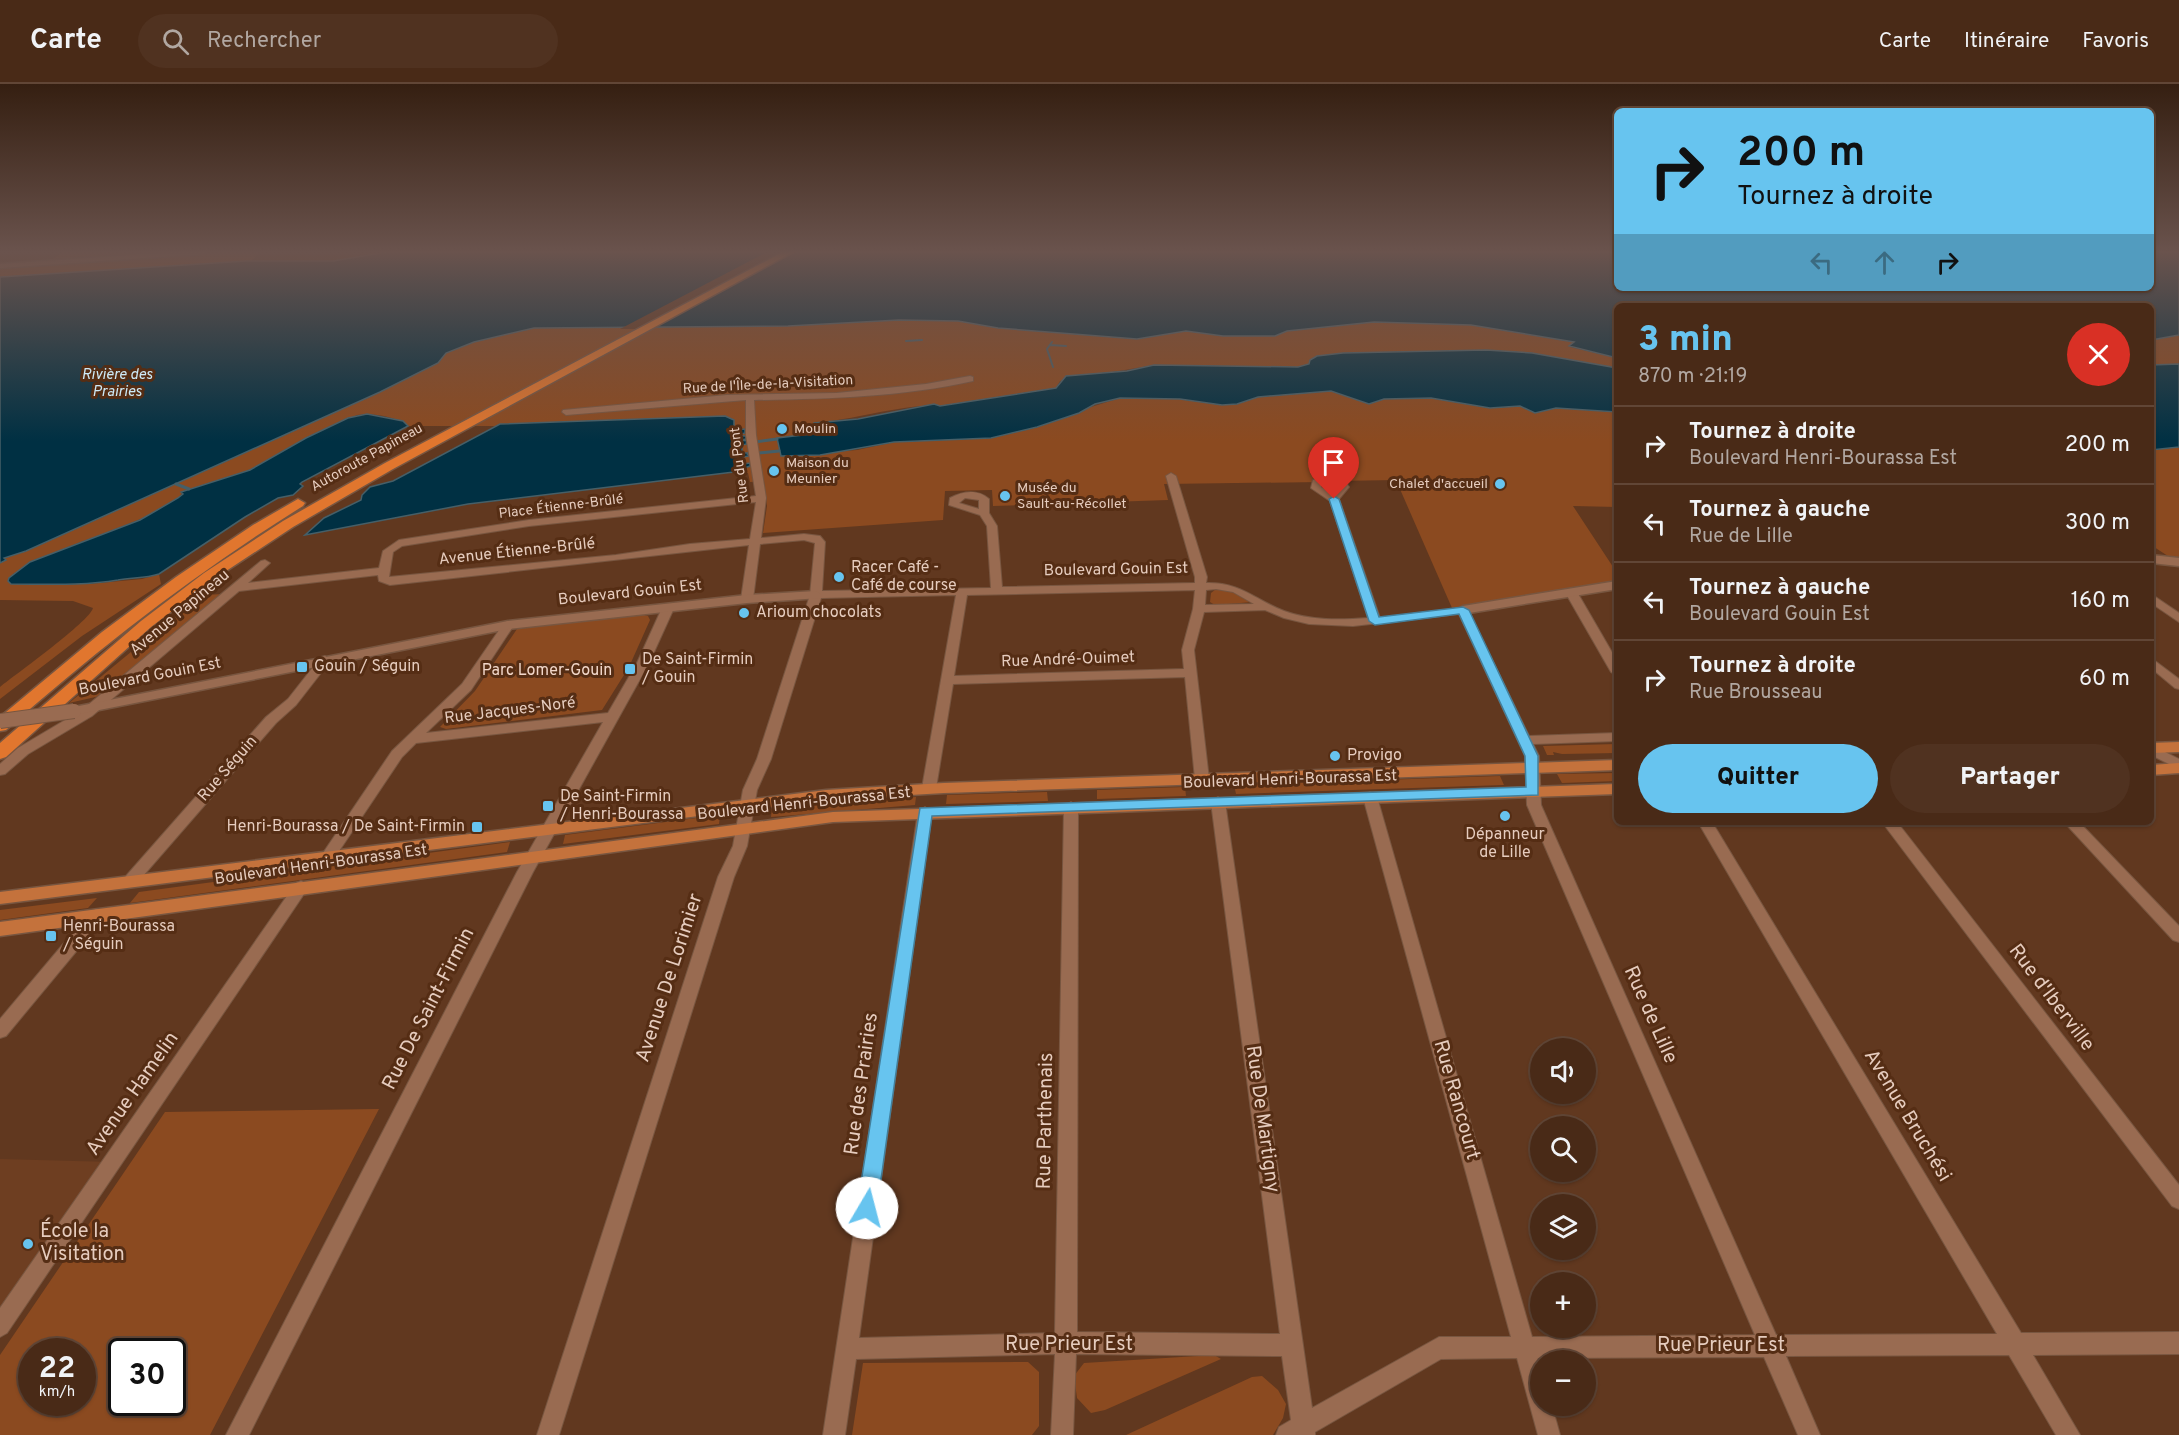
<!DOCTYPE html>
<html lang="fr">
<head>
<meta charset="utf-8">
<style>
  :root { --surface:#492a17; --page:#503220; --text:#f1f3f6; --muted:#b1a7a1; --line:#614636; --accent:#67c4ef }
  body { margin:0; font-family:Overpass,sans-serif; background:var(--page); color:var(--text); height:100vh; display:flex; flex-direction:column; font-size:22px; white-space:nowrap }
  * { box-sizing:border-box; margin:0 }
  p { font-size:20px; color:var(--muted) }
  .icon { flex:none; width:33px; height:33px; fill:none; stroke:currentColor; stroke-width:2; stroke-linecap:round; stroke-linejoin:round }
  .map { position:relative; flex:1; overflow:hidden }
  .details { position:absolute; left:1614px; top:219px; width:540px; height:522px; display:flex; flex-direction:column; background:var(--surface); border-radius:9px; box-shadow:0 2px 4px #0004,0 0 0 2px var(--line) }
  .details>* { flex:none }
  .hud { position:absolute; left:1614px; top:24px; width:540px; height:183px; border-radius:9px; box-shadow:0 2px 4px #0004,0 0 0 2px var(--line); background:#67c4ef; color:#111; overflow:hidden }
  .tools { position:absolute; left:1530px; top:954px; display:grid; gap:12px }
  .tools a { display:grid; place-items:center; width:66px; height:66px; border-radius:50%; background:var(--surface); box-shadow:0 2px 4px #0004,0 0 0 2px var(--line); font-size:30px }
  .speed { position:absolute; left:18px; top:1254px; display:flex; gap:12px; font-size:30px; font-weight:700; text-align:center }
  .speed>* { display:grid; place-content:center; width:78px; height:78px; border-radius:50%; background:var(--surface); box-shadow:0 2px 4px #0004,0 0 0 2px var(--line); line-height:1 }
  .speed small { font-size:15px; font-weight:400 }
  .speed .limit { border:3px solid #111; border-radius:9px; background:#fff; color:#111 }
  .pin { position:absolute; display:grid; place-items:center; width:51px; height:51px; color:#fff; margin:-62px -26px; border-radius:50% 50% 50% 0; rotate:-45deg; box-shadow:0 0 6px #0007 }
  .pin .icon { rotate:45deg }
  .me { position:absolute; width:66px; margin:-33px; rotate:8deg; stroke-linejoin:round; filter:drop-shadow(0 0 4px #0008) }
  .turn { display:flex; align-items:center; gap:21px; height:126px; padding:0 24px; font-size:27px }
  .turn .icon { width:78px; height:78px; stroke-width:2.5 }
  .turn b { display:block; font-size:42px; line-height:51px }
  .lanes { display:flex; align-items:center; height:57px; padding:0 24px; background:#0003; justify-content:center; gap:30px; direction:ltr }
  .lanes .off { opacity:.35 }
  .round { display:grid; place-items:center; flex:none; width:63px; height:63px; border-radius:32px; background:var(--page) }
  .summary { display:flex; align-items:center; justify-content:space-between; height:102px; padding:0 24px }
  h1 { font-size:36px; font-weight:800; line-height:45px; color:var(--accent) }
  .cta { display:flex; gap:12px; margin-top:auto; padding:12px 24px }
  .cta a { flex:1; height:69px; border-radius:36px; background:var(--accent); color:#111; font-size:24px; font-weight:800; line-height:69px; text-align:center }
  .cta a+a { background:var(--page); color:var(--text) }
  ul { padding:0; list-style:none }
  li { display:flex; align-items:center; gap:18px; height:78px; padding:0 24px; border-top:2px solid var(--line) }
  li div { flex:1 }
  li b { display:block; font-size:22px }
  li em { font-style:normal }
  header { display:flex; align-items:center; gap:36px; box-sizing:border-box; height:84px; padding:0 30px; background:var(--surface); border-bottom:2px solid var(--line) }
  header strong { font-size:28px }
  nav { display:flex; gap:33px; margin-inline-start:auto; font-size:21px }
  .search { width:420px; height:54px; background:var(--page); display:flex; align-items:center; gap:15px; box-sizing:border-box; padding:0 21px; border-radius:33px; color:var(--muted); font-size:22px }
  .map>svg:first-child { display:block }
  .built { fill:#6e3e21 }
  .green { fill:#8b4a20; fill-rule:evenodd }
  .water { fill:#003043; stroke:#455f68; stroke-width:1.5 }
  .pier { fill:#61381f }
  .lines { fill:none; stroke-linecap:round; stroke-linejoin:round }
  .stream-far1 { stroke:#455f68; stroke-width:2 }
  .stream { stroke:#455f68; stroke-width:3 }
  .minor-casing { stroke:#785640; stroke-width:2 }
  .tertiary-casing { stroke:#785640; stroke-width:3 }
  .primary-casing { stroke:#785640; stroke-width:3 }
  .motorway-casing { stroke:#785640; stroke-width:3 }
  .minor { fill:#996b51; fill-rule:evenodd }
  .tertiary { fill:#996b51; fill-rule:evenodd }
  .primary { fill:#c4723c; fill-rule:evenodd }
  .motorway { fill:#e1762e; fill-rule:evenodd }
  .tertiary-bridge-casing { stroke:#785640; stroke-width:16; stroke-linecap:butt }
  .tertiary-bridge { stroke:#996b51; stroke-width:14 }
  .route { fill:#67c4ef; stroke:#437f9b; stroke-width:1.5 }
  .poi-dot { fill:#67c4ef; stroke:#552d14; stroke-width:2 }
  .labels { text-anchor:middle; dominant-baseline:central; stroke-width:6; stroke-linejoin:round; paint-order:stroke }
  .far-street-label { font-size:14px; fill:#e6ccbe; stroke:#552d14 }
  .far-poi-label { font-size:14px; fill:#e6ccbe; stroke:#552d14; text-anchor:start }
  .far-water-label { font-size:15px; font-style:italic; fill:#cdeaf8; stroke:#552d14 }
  .street-label { font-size:16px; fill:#e6ccbe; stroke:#552d14 }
  .poi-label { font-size:16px; fill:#e6ccbe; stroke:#552d14; text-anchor:start }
  .park-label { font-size:16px; fill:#f2d7c9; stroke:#552d14 }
  .near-street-label { font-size:20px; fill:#e6ccbe; stroke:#552d14 }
  .near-poi-label { font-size:20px; fill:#e6ccbe; stroke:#552d14; text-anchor:start }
</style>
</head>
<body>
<header>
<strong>Carte</strong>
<div class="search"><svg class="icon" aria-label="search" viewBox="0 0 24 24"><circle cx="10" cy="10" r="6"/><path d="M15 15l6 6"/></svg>Rechercher</div>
<nav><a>Carte</a><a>Itinéraire</a><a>Favoris</a></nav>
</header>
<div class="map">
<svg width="2179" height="1351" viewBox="0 0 2179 1351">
  <rect width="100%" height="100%" fill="#61381f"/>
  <path class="built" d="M0,1075L113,1078L0,1243Z"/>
  <path class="green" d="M63,168H164L53,175Z
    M223,168H260L251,177H246L0,193V184Z
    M899,236L958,237L998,244L1137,255L1186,247L1223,252H1275L1287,247L1374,238L1471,241L1574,258L1570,263L1617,274V284L1532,269L1486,266L1343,269L1298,283L1154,281L1060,297L1056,304L940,322C901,320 855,336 814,339L815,344L835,342L837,347L777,354L781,372L857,366L894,358L991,354L1120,314L1180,315L1222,321L1237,320L1258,313L1331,307L1369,320L1384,315L1431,314L1490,324L1520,322L1535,329L1556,324L1617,328V423L1573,422L1617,489V498L1452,524L1396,396L1335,397L1339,402L1332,410L1320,402L1321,398L1164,400L1168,416L993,422L992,406L945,407L943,436L763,449L767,422L764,397L750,398L748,389H743L742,383L750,382L743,380V373L748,372L742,369V361L747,360L741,355L746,352L734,353V350L744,345L734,346L725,332L496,342H408C399,333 370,328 357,331L297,359L250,386L182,408C180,424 99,451 81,458C57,467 35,479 13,490L34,500H88L142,495L159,490L161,500L82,552L0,615V603C16,590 89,538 93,524L73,517L0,516V479L6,476L3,475L380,308L438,279L446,269L474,258L531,244L788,242Z
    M2179,251V280L2151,281V256Z
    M2179,363V475L2171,474L2151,461V366Z
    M1216,505L1229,506L1253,518L1215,521L1210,518L1211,509Z
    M222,510L100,612L69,619L188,521L207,511Z
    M640,530L648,532L650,536L629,583L602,626L446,645L440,643L475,607L517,545Z
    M1617,660V669L1562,670L1553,668L1554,671H1547L1543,662Z
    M1617,689V697L1562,699L1557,690Z
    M1500,692L1504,701L1236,710L1234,701Z
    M1185,703L1186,712L1097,715V706Z
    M1047,708L1048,717L946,720L947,711Z
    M916,713L915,721L771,733L772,724Z
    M720,731L719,740L563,760L565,751Z
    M510,758L507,768L130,819L139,808Z
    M97,814L88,824L0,836V826Z
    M379,1025L210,1351H0V1271L165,1028ZM32,1268H82V1318H32ZM122,1268H172V1318H122Z
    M1214,1271L1221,1275L1105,1326L1091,1329L1077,1314L1074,1292L1084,1279Z
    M1028,1278L1039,1288V1342L1032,1351H852L863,1279Z
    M1262,1292L1278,1306L1286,1320L1283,1334L1273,1351H1126L1252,1293Z"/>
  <path class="water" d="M387,168H1617V204H2151V168H2179V251L2151,256V222H1617V274L1569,262L1574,258L1471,241L1374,238L1287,247L1275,252H1223L1186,247L1137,255L998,244L958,237L899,236L788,242L534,244L474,258L446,269L438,279L380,308L26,467L4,474L6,476L0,479V193L246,177H333Z
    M1486,266L1532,269L1617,284V328L1556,324L1535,329L1520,322L1490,324L1431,314L1384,315L1369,320L1331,307L1258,313L1237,320L1222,321L1180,315L1120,314L1095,320L1079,329L1037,343L991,354L894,358L820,371L781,372L777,354L837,347L835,342L814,344V339L858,335L934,320L940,322L1056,304L1066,292L1127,287L1154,281L1298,283L1309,280L1310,276L1317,272L1343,269Z
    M2179,280V363L2151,366V281Z
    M367,330L403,337L408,342L302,398L300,400L303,402L293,411L278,414L245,433L159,490C144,495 132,493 118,496C83,502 46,500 11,500L8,497L9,494L30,478L140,436L178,414L183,410L181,408L250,386L306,354L348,334Z
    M725,332L734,336V346L745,345V349L734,352H746V355L741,356L747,357V360L742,361V369H748L749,372L743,373V380L750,379V382L734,388L468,420L305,451L324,434L361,416L362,411L370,403L393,397L500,340Z"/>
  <path class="pier" d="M767,168H796L652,245H620Z"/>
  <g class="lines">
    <path class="stream-far1" d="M906,257L922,256
      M1052,258L1047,265L1053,283
      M1050,261L1066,262"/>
    <path class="stream" d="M747,359L777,355
      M748,370L779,367
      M176,400L189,405"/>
    <defs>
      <path id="minor" d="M970,292L973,293V297C901,313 827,315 754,316L756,351L766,414L761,454L804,450L820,452L825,458L822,507L991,504L987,442L980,431L949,421L950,414C964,407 977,405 989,415V429L997,442L1002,503L1195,499V493L1166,392L1171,389L1176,392L1207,493L1206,499C1241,498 1255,516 1284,527C1311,537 1341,536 1368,534L1330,417L1311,404L1313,396L1325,392L1345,397L1349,403L1339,415L1380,534L1467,524L1529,652L1617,649V657L1533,660L1539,672L1541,721L1776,1251L1997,1250L1698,738H1712L2021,1249L2179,1248V1270L2033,1271L2080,1351H2056L2009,1271L1786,1272L1820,1351H1798L1764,1273L1538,1274L1540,1282V1322H1552L1560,1351H1538L1517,1274L1441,1275L1315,1348V1351H1276L1279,1343L1291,1336L1282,1272L1076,1270L1073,1351H1051L1055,1270L856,1275L845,1351H823L918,728L925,723L932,728L859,1254L1055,1249L1064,723L1071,718L1078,723L1077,1248L1280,1250L1211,718L1218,713L1225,718L1312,1324L1439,1253H1511L1363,713L1370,708L1377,713L1532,1253L1755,1251L1527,721L1525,672L1459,530L1353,542L1309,540L1284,534L1265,526L1204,528L1194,566L1209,695L1202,700L1195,695L1185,593L953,600L936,704L929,709L922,704L956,511L821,514L771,675L757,706L747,762L734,793L559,1351H537L718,793L733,762L743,706L757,675L810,511L815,459L804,456L760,460L753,515L747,518L741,515L749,461L390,501L379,497L378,491L239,507L92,632L28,670L5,690L0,691V680L18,664L82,626L261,477L265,476L270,479L248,499L379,484L383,467L399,456L529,436L756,412L746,351V316L566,331L562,328L563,326L727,311L837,309L926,300ZM1326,398L1338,401L1339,403L1333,410L1321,403V400ZM965,414L979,416V425L959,419ZM756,418L750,455L690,460L616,471L389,493L393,468L402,462L529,442ZM1216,505L1233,508L1254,520L1205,521L1206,506ZM1195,506L1193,525L1182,566L1184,585L954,592L967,511Z
        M1571,505L1577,508L1617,577V592L1611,588L1565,508Z
        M2151,510L2179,529V538L2151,519Z
        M668,521L674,524L649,579L533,788L249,1351H226L517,788L603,638L416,659L402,673L331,779H321L319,775L392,667L462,600L504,539L508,537L514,541L471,606L426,649L608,629L637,579L662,524Z
        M325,572L331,576L296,621L276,639L136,800H126L123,796L126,792L266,633L288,615L321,573Z
        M2151,574L2179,595V605L2175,604L2151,584Z
        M2151,661L2179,675V685L2151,671Z
        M1882,738H1897L2179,1101V1125L2172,1122Z
        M2064,738H2079L2179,842V858L2173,856Z
        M301,797L306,799L309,803L306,807L7,1249L0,1253V1224L296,799Z
        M97,825L103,827L105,831L103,835L6,952L0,954V935L91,827Z"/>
      <path id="tertiary" d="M177,168H206L202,170L0,184V180Z
        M2151,471L2179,474V482L2151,479Z
        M1617,497V505L1463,530L1457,526L1463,522Z
        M816,507L822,511L820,514L747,519L508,545L74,631L67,627L74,623L508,537L747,511Z"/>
      <path id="primary" d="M2179,658V668L2151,669V659Z
        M1617,676V686L944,709L826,716L0,820V808L826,706L944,699Z
        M2179,679V689L2151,691V681Z
        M1617,700V710L833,738L0,852V838L833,728Z"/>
      <path id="motorway" d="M783,168H793L393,385L293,443L214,495L151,543L6,673L0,675V659L141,537L204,489L283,437L385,379Z
        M298,415L305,419L303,422C197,488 100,563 6,646L0,647V633L102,548L176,493L253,441Z"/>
    </defs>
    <use href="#minor" class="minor-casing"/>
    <use href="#tertiary" class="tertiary-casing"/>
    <use href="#primary" class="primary-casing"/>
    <use href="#motorway" class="motorway-casing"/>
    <use href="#minor" class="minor"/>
    <use href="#tertiary" class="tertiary"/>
    <use href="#primary" class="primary"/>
    <use href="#motorway" class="motorway"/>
    <defs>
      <path id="tertiary-bridge" d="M0,637L74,627"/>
    </defs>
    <use href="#tertiary-bridge" class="tertiary-bridge-casing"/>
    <use href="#tertiary-bridge" class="tertiary-bridge"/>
  </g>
  <linearGradient id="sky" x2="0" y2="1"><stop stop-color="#351f11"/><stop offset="0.47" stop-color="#6a534d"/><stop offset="1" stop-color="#6a534d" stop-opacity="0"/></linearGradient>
  <rect width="2179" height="357" fill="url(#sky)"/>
  <path class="route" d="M1334,412L1339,415L1379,533L1463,523L1469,526L1538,672V711L932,732L877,1124L874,1130L867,1133L860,1130L857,1124L920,724L1526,703L1525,672L1459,530L1375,541L1369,537L1329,415Z"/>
  <g class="poi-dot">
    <circle cx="782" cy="345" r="6"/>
    <circle cx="774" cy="387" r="6"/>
    <circle cx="1500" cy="400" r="6"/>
    <circle cx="1005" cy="412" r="6"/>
    <circle cx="839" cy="493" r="6"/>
    <circle cx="744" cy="529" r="6"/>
    <rect x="296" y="577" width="12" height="12" rx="3"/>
    <rect x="624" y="579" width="12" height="12" rx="3"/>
    <circle cx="1335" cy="672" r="6"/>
    <rect x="542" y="716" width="12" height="12" rx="3"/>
    <circle cx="1505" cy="732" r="6"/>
    <rect x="471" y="737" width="12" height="12" rx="3"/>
    <rect x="45" y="846" width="12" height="12" rx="3"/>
    <circle cx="28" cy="1160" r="6"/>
  </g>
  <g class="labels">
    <g class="far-street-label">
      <text transform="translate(768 301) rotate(-3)">Rue de l'Île-de-la-Visitation</text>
      <text transform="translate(367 374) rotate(-29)">Autoroute Papineau</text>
      <text transform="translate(740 381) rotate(-97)">Rue du Pont</text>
      <text transform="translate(561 423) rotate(-7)">Place Étienne-Brûlé</text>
    </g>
    <g class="far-poi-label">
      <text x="794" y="345">Moulin</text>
      <text x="786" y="379">Maison du<tspan x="786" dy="16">Meunier</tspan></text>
      <text x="1488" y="400" text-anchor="end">Chalet d'accueil</text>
      <text x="1017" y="404">Musée du<tspan x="1017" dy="16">Sault-au-Récollet</tspan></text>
    </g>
    <g class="far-water-label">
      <text x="117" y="291">Rivière des<tspan x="117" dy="17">Prairies</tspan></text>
    </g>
    <g class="street-label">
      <text transform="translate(517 468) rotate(-6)">Avenue Étienne-Brûlé</text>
      <text transform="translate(1116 486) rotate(-1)">Boulevard Gouin Est</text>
      <text transform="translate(630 509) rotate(-6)">Boulevard Gouin Est</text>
      <text transform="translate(180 529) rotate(-40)">Avenue Papineau</text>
      <text transform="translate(1068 576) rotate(-2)">Rue André-Ouimet</text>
      <text transform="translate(150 593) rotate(-11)">Boulevard Gouin Est</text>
      <text transform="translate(510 627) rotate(-7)">Rue Jacques-Noré</text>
      <text transform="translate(228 685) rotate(-49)">Rue Séguin</text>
      <text transform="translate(1290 696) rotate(-2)">Boulevard Henri-Bourassa Est</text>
      <text transform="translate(804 720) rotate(-6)">Boulevard Henri-Bourassa Est</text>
      <text transform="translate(321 781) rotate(-8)">Boulevard Henri-Bourassa Est</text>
    </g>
    <g class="poi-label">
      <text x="851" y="484">Racer Café -<tspan x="851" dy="18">Café de course</tspan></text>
      <text x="756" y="529">Arioum chocolats</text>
      <text x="642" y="576">De Saint-Firmin<tspan x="642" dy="18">/ Gouin</tspan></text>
      <text x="314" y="583">Gouin / Séguin</text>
      <text x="1347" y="672">Provigo</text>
      <text x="560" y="713">De Saint-Firmin<tspan x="560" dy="18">/ Henri-Bourassa</tspan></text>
      <text x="465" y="743" text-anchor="end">Henri-Bourassa / De Saint-Firmin</text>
      <text x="1505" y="751" text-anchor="middle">Dépanneur<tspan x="1505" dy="18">de Lille</tspan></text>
      <text x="63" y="843">Henri-Bourassa<tspan x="63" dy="18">/ Séguin</tspan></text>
    </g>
    <g class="park-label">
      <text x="547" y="587">Parc Lomer-Gouin</text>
    </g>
    <g class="near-street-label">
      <text transform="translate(670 894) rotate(-72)">Avenue De Lorimier</text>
      <text transform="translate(2051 914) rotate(53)">Rue d'Iberville</text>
      <text transform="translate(429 925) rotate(-63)">Rue De Saint-Firmin</text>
      <text transform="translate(1650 931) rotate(66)">Rue de Lille</text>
      <text transform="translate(862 1000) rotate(-82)">Rue des Prairies</text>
      <text transform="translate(133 1010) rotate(-55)">Avenue Hamelin</text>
      <text transform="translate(1456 1016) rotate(74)">Rue Rancourt</text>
      <text transform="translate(1907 1032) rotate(59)">Avenue Bruchési</text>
      <text transform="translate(1262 1035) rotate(82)">Rue De Martigny</text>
      <text transform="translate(1046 1037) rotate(-89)">Rue Parthenais</text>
      <text x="1069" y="1261">Rue Prieur Est</text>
      <text x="1721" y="1262">Rue Prieur Est</text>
    </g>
    <g class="near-poi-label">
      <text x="40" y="1148">École la<tspan x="40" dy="23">Visitation</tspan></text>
    </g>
  </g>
</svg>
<div class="tools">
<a><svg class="icon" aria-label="sound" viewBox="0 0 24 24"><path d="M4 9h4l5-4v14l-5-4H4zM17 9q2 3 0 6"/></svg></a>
<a><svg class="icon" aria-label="search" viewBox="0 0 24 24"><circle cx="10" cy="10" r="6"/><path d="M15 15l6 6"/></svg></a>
<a><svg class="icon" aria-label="layers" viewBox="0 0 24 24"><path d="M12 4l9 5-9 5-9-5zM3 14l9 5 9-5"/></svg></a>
<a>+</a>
<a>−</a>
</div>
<div class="speed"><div>22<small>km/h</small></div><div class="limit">30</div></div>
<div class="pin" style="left:1334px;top:415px;background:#d93025"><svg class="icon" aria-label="arrive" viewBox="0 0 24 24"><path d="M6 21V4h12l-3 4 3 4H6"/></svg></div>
<svg class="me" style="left:867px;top:1124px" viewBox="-20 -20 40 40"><circle r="19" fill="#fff"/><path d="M0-13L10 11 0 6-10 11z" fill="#67c4ef"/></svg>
<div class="hud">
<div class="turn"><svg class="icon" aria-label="right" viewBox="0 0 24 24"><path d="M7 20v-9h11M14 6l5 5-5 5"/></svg><div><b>200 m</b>Tournez à droite</div></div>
<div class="lanes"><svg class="icon off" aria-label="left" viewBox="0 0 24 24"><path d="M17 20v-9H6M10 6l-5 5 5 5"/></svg><svg class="icon off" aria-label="ahead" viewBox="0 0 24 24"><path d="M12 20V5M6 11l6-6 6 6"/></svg><svg class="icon" aria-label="right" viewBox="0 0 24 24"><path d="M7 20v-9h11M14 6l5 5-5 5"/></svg></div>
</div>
<section class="details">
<div class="summary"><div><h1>3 min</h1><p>870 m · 21:19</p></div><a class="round" style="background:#d93025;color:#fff"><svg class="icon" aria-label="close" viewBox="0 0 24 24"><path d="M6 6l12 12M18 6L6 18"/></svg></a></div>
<ul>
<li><svg class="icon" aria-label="right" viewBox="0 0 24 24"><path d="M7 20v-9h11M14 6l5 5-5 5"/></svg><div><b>Tournez à droite</b><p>Boulevard Henri-Bourassa Est</p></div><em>200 m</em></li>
<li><svg class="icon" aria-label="left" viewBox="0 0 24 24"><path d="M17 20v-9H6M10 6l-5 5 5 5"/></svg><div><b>Tournez à gauche</b><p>Rue de Lille</p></div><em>300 m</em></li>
<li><svg class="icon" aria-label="left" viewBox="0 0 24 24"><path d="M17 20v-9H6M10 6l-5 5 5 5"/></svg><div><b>Tournez à gauche</b><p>Boulevard Gouin Est</p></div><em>160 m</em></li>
<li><svg class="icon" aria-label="right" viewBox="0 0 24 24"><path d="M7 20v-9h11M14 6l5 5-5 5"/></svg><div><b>Tournez à droite</b><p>Rue Brousseau</p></div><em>60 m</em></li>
</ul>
<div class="cta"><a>Quitter</a><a>Partager</a></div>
</section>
</div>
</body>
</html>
